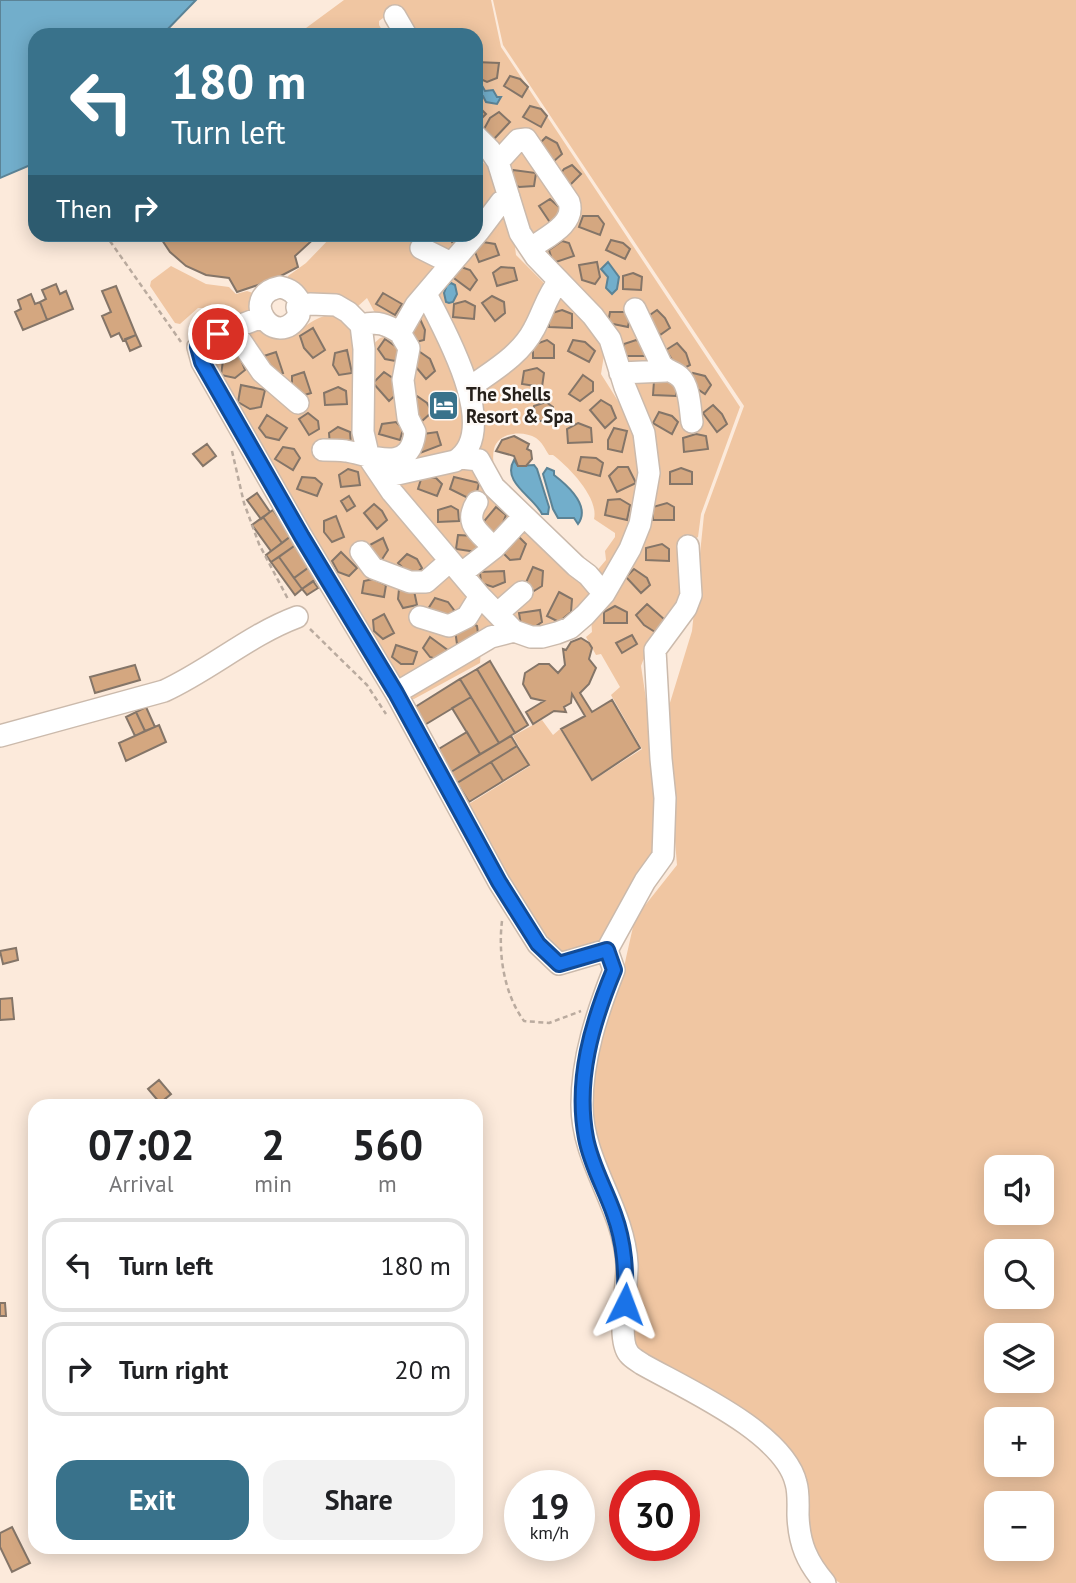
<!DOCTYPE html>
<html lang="en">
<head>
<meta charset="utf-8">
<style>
  :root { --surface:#fff; --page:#f2f2f2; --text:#202124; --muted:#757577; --line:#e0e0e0; --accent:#39728b }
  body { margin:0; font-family:"PT Sans",sans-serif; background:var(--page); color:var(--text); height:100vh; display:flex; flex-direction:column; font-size:26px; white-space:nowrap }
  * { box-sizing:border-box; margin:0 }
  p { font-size:23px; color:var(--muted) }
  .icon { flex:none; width:38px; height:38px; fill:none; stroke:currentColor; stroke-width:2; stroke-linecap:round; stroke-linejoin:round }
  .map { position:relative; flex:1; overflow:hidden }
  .panel { position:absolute; left:28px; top:1099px; width:455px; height:455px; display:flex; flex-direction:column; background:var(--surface); border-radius:21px; box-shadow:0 4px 18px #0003 }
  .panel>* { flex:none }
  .guide { position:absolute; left:28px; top:28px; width:455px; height:214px; border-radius:21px; box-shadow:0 4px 18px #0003; background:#39728b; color:#fff; overflow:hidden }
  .buttons { position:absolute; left:984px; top:1155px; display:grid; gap:14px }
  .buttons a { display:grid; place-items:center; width:70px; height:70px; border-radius:14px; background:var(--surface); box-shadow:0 4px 18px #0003; font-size:35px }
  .speed { position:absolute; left:504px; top:1470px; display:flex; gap:14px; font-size:35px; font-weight:700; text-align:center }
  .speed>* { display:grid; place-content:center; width:91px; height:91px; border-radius:50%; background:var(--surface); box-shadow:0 4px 18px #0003; line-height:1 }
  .speed small { font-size:18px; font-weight:400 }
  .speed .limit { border:10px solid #d22; background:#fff; color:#111 }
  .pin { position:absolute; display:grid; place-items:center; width:60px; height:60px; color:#fff; margin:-30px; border:4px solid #fff; border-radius:50%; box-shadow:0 2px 7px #0007 }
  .me { position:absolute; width:77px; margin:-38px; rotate:3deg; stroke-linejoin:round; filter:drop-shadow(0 0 5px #0008) }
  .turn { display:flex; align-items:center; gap:24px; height:147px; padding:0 28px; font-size:32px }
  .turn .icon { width:91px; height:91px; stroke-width:2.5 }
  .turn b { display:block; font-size:49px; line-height:60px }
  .then { display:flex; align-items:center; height:66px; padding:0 28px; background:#0003; gap:14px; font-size:26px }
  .eta { display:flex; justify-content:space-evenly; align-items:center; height:119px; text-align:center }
  .eta b { font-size:42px; font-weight:700; line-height:49px }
  .primary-button { display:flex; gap:14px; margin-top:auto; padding:14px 28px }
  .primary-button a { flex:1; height:80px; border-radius:21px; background:var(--accent); color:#fff; font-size:28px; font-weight:700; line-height:80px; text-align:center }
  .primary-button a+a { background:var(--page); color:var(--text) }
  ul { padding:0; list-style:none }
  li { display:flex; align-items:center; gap:21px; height:94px; margin:0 14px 10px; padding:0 14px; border:4px solid var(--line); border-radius:21px }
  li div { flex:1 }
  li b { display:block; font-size:26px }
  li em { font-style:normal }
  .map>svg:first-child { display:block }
  .green { fill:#f0c6a2; fill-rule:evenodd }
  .water { fill:#72aecb; stroke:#5b8396; stroke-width:2 }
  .building { fill:#d4a780; stroke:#847568; stroke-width:2 }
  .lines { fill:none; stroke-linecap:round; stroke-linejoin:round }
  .minor-casing { stroke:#cbbaac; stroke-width:24 }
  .path { stroke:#baab9f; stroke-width:2.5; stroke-dasharray:5 3.5; stroke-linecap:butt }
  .minor { stroke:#fff; stroke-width:21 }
  .route-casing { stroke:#114b97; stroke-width:18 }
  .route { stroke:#1a73e8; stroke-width:12 }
  .labels { text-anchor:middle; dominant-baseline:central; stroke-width:5; stroke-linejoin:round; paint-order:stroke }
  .poi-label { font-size:19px; font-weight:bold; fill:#26201a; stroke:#fefaf7; text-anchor:start }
</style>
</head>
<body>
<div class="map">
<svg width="1076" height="1583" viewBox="0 0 1076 1583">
  <rect width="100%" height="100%" fill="#fceadb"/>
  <path class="green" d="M344,0H491L501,47L740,407L701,514L698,537L683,546C685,558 690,586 687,596C676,622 650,640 641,666L653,745L661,855L605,948L556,955L469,810V804L530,766L513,736L542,720L553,735L560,729L592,781L642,749L611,695L620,687L601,654L596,655L586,637L592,632L591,618L649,474L611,336L537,256L476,135V35H410L394,10L379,21V25L385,35H307L306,28Z
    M493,0H1076V1583H840L826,1574L813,1556L804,1480L633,1349L635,1265L587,1106L598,1043L621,980L635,918L677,865L665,719L692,631L704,515L744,406L503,45ZM996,1167H1041V1213H996ZM996,1251H1041V1297H996ZM996,1335H1041V1381H996ZM996,1419H1041V1465H996ZM996,1503H1041V1549H996Z
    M476,154L500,182L503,189L476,229Z
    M502,210L514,239L516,255L545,284L513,354L472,381L436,289Z
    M333,235H472L403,321L375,313L367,298L357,307L315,297L287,281L288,276L306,263Z
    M171,266L206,284L229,287L236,294L247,291L253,293L289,334C310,327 317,312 341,315L360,342V439L444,571L477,609L498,626L481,649L480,663L414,699L405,698L206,356L218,349V346L209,332L213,324L204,308H198L180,324L175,323L150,286L151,281Z
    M554,295L565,298L597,338L604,355L601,374L625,412L636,445L640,466L637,513L606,579L595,573L606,560L605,551L615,537V533L594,519C599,498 569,467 553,455H549C545,449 542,442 536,438C523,430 498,432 494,449C492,457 494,468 495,477L479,452L473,393Z
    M424,310L466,397L462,450L376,467L368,349L380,338L390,335Z
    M470,460L596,586L582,614L527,634L394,483Z"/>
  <path class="water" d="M0,0H196L162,35H35V163L0,178Z
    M480,82L485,91L493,90L497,97H501L497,104L486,102L483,96H476V84Z
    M608,262L619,277L617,289L612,294L606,288L608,277L601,269Z
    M451,283L455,285L457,294L453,302L449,303L446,302L444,293L447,285Z
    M514,460L518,466L534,465L537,469L549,507L548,514H542C534,497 501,482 514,460Z
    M547,468L554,471V475C567,485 591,506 578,524L574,518H558L553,509L543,474Z"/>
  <path class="building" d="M476,62L499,63L497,78L487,82L476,77Z
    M510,76L520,79L528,87L522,97L504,86Z
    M476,104L486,114L476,124Z
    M530,106L541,109L547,116L541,127L523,117Z
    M499,112L510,122L494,139L484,129L490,118Z
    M546,137L557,143L562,154L553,162L537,146Z
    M572,165L581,174L565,190L556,180L564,169Z
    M513,170L536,173L534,186L519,187L511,183Z
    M476,192L482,196L481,208H476Z
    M550,199L559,207L564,220L553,227L539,206Z
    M583,216H598L604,224L600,235L579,227Z
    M158,234H319L295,256L298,267L273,280L237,292L229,278L206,275L186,266L170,252Z
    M447,234H462V235L452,242Z
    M611,240L623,243L630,249L625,259L606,250Z
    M562,241L569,243L574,256L553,263L549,250Z
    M483,242L495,244L499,255L479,262L475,252Z
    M597,262L600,277L595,284L582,280L579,265Z
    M458,266L470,270L477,280L470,290L451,276Z
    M501,267L514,268L517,280L497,286L493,273Z
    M633,273L642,277L641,290L623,289V276Z
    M56,284L60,294L66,291L73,309L47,320L40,302L46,299L42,290Z
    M116,286L136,335L123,341L119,333L111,337L102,316L111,312L102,291Z
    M383,293L402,304L395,315L376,304Z
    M31,294L35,304L40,302L47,320L23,330L15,312L21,309L18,300Z
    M492,296L504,302L505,313L495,321L482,303Z
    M465,301L475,306L474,319L453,317L454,304Z
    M562,310L572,314V328L549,327V314Z
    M657,310L665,318L670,328L660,335L647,317Z
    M610,312H625L630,316L628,327L608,323Z
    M420,319L425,330L424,340L412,343L407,322Z
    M313,328L325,350L313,358L304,348L300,336Z
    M136,335L141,346L130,351L125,339Z
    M385,339L402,351L395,361L385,359L378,349Z
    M547,340L554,345V358H533V345Z
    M573,340L585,342L595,351L589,362L568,351Z
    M636,340L646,344V356H624V344Z
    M677,343L686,353L690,365L679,371L666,350Z
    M347,350L352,373L339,375L333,365L335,353Z
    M276,352L283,373L270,377L264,356Z
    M420,352L430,359L435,371L426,379L410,360Z
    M224,353L239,355L245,370L235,378L221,375Z
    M537,368L544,373L542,387L522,384L524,371Z
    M304,372L311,393L298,397L292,388V376Z
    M384,372L397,381L401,390L389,401L373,383Z
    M693,373L705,376L711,385L705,394L687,382Z
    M583,375L593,382V391L580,401L569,394Z
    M654,381H668L677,383L676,396L653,395Z
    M241,385L265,390L261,407L250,409L238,402Z
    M338,387L346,391L347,404L325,405L324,393Z
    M417,396L427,403L432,412L422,421L408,405Z
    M601,400L611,406L616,418L605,428L590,410Z
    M546,402L553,407V421H533L534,406Z
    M713,405L722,414L727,424L717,432L703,413Z
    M659,412L672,416L678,422L672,434L653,423Z
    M308,413L318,421L319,429L309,435L299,419Z
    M267,415L287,428L279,440L266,437L259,428Z
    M396,422L403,429L400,440L379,434L382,424Z
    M578,423L591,428L592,442L568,443L567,429Z
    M338,427L350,432L351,445L330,446L329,433Z
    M614,428L627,431L622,452L608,449V440Z
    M437,432L441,445L420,453L415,439L423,434Z
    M696,434L706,436L708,449L684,452L683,438Z
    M514,436L529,444L527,449L531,451L532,459L526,466H518L514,456L496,451L502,440Z
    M207,444L216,456L203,466L193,454Z
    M283,447L294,449L300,458L293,470L275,459Z
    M581,457L596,458L603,463L600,476L578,470Z
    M618,467H628L636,483L617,492L609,476Z
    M681,468L692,472V484H670V472Z
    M348,469L358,472L360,485L341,487L339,475Z
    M422,476L436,478L442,484L437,496L418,489Z
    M302,477L315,478L322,484L317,496L297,489Z
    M454,477L479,483L476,496L466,497L450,489Z
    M257,493L270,512L261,519L247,500Z
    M349,496L355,506L347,511L341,501Z
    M620,499L630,505L627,520L605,515L608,500Z
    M667,503L674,507V520H653V507Z
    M374,504L382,511L387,520L377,529L364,513Z
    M451,506L458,510L459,521L438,522V510Z
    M496,507L506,515L499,533L490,534L480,526Z
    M273,510L291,536L282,543L263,517Z
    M336,516L344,537L332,542L324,532V521Z
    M263,517L282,543L271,551L252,525Z
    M516,534L526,544L520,559L510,560L500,550Z
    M458,535L474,536L479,539L477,552L456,549Z
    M291,536L297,544L271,562L266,555Z
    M383,538L388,550L381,561L366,547Z
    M297,544L312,565L294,578L279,557Z
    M662,544L669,549V561L646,560V548Z
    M341,552L357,568L349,576L338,572L332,561Z
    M407,554L417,559L422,568L412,577L398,563Z
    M279,557L302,589L295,595L271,562Z
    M312,565L320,577L302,589L294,578Z
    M533,567L543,571L542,586L534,591L524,587Z
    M634,569L647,578L650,585L641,593L626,577Z
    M504,571L505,582L493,587L481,583L480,572Z
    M373,579L386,585L384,597L362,593L364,581Z
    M313,581L318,588L307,595L302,589Z
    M413,586L417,605L403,608L398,599L399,589Z
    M559,592L572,599L571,612L559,622L547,616Z
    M435,598L448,602L454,610L447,621L428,609Z
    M647,604L665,620L655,632L644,625L636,615Z
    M615,606L627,612V623H604V612Z
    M540,610L542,622L533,628L521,625L519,613Z
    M384,614L394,633L383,639L374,631L373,620Z
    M469,622L477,626L479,640L457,644L455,630Z
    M632,635L637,644L622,653L616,643Z
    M430,637L449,651L442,661L430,657L423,648Z
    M581,638L589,643L592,648L589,659L596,668L589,684L580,693L592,712L612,700L640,748L592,780L561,729L585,716L572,694L571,703L564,707L566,712L554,711L533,724L526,712L544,701L531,698L523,684L525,673L539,664H549L558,673L565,665L563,649L566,650L571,642Z
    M396,645L417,652L413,664H401L392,657Z
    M490,661L528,725L515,733L477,669Z
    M135,665L140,680L95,693L90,677Z
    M477,669L515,733L499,743L460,679Z
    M460,679L471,697L423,726L412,709Z
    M471,697L499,743L480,754L452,708Z
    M146,707L155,727L145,731L136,712Z
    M136,712L145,731L135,736L126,717Z
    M159,725L166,742L126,761L119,743Z
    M467,732L480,754L451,772L437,750Z
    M511,736L517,746L457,783L451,772Z
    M517,746L529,765L503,781L491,762Z
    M491,762L503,781L469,802L457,783Z
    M16,948L18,960L3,964L0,951Z
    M12,998L14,1019L0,1020V999Z
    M159,1080L171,1094L160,1103L148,1089Z
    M0,1303H5L6,1316H0Z
    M12,1527L30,1563L12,1572L0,1547V1533Z"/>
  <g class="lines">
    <defs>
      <path id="minor" d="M395,16L406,35
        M498,162L518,140L526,139L569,202C576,224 546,237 531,248
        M421,248L451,263
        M280,287C290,289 295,293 300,302L297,307L299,315C276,353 236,296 280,287Z
        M297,307L310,304L336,305L348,312L361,325L364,349L363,432L369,458L392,492L480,596L514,631L531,637H542L557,633L570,628L585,615L604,594L630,549L640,524L649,473L644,433L625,387L610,339L593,316L536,257L520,233L498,162L490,150L476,136
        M635,309L661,364C667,372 674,371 680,377C690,386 690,410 692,422
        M262,317L205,339L198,347L202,362L302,537L396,693L499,882L538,944L559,964L607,950
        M361,325C378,321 386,324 400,333L416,305L479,231L501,202L509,197
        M232,328L262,372L298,403
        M620,373L666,371
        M469,388C492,371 520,356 534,329C543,313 547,295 559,281
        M323,450C330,450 338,450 346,451C371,455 410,475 415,432L408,418L403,380L409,348L400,333
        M461,458L479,460L494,487L576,566L588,575L604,594
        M384,477L455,461C503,432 444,329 426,294
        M477,502C463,524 479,532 494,548
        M688,546L691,595L686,608L655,650L661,759L665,798L663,856L645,881L607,950L614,970C597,1013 582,1058 582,1105C582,1162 624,1208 627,1264C628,1285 616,1339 629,1354C632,1358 638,1361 642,1364C684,1388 784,1432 796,1483C799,1493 798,1505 798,1515C799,1544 807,1562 825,1583
        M361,552L373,568L410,582H426L450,561
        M462,573L494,548L523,517
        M498,613L522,592
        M420,617L449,626L467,617L480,596
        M396,693L491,637L514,631
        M0,736L164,691C210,670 249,635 297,617"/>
    </defs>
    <use href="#minor" class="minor-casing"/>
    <path class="path" d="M105,234L181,342
      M232,451L244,503L259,544L289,601
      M310,629L367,685L386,714
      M502,921C498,954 504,994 524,1021L549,1023L581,1011"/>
    <use href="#minor" class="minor"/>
  </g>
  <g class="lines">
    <defs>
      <path id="route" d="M218,334L205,339L198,347L202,362L302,537L396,693L499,882L538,944L559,964L607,950L614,970C592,1023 575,1080 586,1138C591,1165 605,1188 614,1214C625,1244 626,1272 625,1304"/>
    </defs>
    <use href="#route" class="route-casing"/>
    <use href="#route" class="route"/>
  </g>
  <defs>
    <symbol id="hotel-square" viewBox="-11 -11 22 22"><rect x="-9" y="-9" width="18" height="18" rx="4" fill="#39728b" stroke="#fefaf7"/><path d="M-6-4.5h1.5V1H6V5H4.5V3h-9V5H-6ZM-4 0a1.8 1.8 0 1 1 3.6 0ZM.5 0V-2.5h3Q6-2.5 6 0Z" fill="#fff"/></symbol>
  </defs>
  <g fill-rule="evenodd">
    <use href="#hotel-square" x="426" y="388" width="35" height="35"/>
  </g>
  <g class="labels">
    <g class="poi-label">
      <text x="466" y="394">The Shells<tspan x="466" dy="22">Resort &amp; Spa</tspan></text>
    </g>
  </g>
</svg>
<div class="buttons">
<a><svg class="icon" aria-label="sound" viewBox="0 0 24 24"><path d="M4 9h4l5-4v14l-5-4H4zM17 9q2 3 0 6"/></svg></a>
<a><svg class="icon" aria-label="search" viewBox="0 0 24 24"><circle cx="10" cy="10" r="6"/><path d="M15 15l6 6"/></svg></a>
<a><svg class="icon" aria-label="layers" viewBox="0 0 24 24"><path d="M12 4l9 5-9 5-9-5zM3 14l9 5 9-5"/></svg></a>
<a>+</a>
<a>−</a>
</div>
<div class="speed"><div>19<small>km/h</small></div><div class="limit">30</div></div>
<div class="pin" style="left:218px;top:334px;background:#d93025"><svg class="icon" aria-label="arrive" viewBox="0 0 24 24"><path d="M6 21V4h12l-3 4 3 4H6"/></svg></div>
<svg class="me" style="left:625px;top:1304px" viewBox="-20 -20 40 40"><path d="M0-17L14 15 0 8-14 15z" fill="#1a73e8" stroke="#fff" stroke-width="4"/></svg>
<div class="guide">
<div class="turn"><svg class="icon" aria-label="left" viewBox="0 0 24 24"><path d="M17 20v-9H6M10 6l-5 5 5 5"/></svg><div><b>180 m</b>Turn left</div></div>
<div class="then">Then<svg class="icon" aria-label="right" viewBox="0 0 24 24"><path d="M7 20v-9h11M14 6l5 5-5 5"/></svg></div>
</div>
<section class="panel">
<div class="eta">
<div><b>07:02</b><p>Arrival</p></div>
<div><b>2</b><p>min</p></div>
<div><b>560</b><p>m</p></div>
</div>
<ul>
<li><svg class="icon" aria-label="left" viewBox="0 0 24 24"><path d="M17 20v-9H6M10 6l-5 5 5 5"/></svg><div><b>Turn left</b></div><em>180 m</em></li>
<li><svg class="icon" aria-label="right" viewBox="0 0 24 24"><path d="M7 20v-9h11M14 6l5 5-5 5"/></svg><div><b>Turn right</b></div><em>20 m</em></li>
</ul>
<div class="primary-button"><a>Exit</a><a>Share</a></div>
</section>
</div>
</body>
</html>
